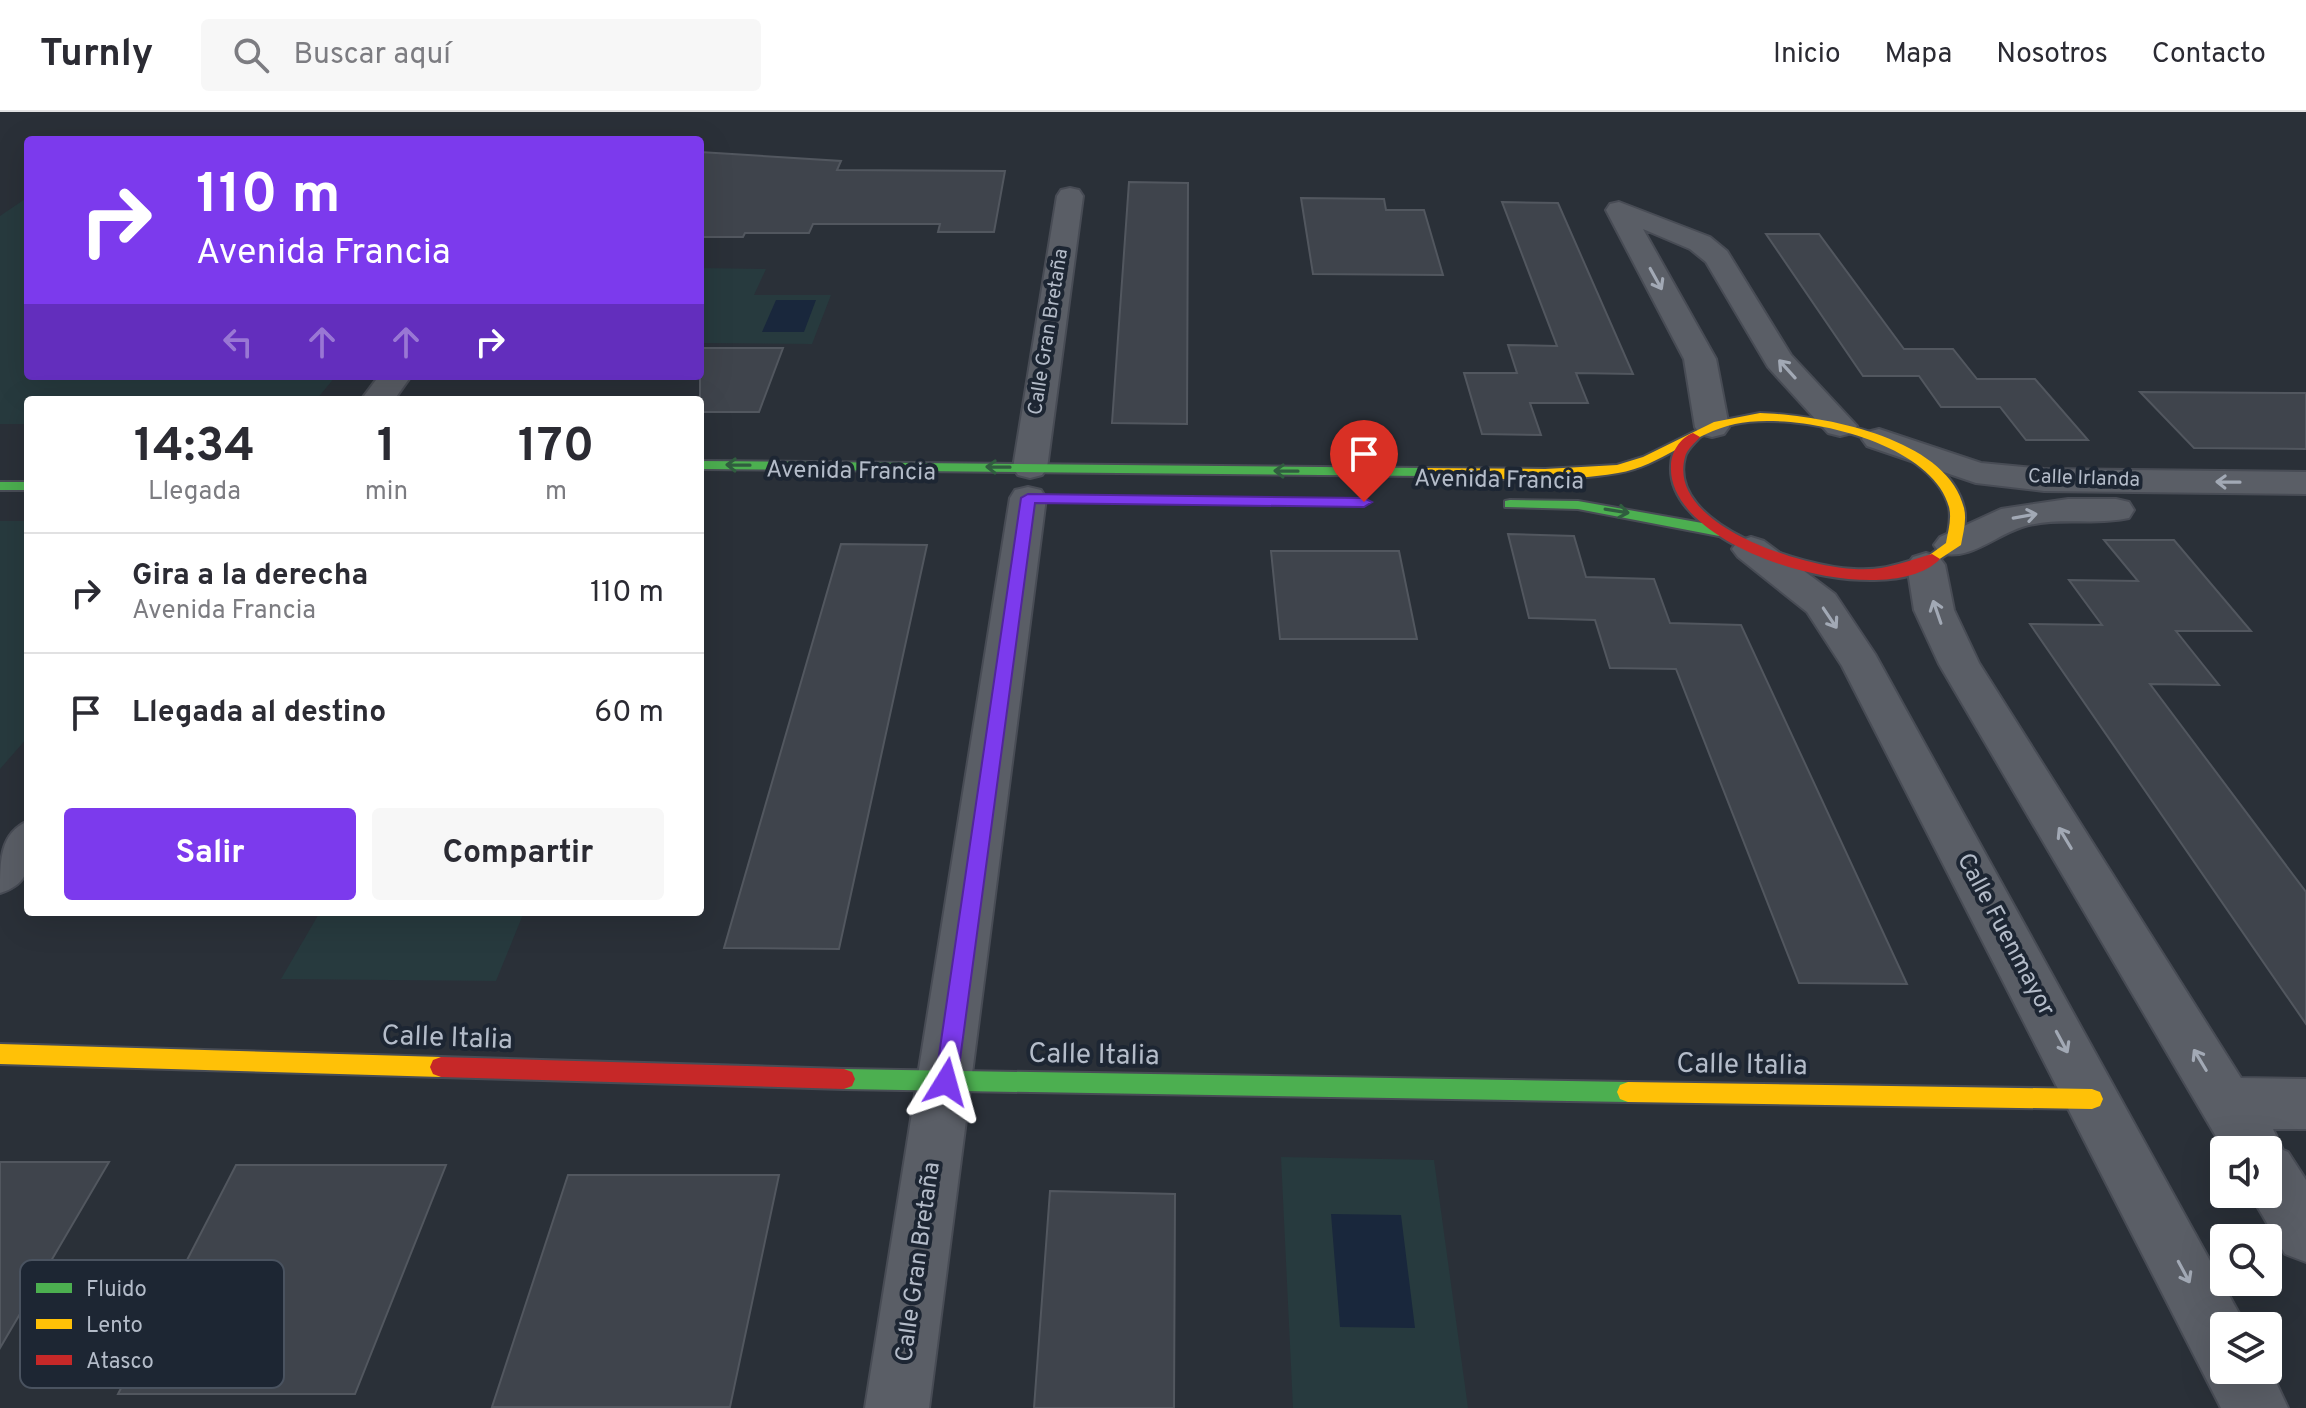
<!DOCTYPE html>
<html lang="es">
<head>
<meta charset="utf-8">
<style>
  :root { --surface:#fff; --page:#f7f7f7; --text:#2b2b33; --muted:#7c7c81; --line:#e1e1e2; --accent:#7c3aed }
  body { margin:0; font-family:Overpass,sans-serif; background:var(--page); color:var(--text); height:100vh; display:flex; flex-direction:column; font-size:30px; white-space:nowrap }
  * { box-sizing:border-box; margin:0 }
  p { font-size:26px; color:var(--muted) }
  .icon { flex:none; width:44px; height:44px; fill:none; stroke:currentColor; stroke-width:2; stroke-linecap:round; stroke-linejoin:round }
  .map { position:relative; flex:1; overflow:hidden }
  .details { position:absolute; left:24px; top:284px; width:680px; height:520px; display:flex; flex-direction:column; background:var(--surface); border-radius:8px; box-shadow:0 8px 32px #0002 }
  .details>* { flex:none }
  .top-card { position:absolute; left:24px; top:24px; width:680px; height:244px; border-radius:8px; box-shadow:0 8px 32px #0002; background:#7c3aed; color:#fff; overflow:hidden }
  .tools { position:absolute; left:2210px; top:1024px; display:grid; gap:16px }
  .tools a { display:grid; place-items:center; width:72px; height:72px; border-radius:8px; background:var(--surface); box-shadow:0 8px 32px #0002; font-size:40px }
  .pin { position:absolute; display:grid; place-items:center; width:68px; height:68px; color:#fff; margin:-82px -34px; border-radius:50% 50% 50% 0; rotate:-45deg; box-shadow:0 0 8px #0007 }
  .pin .icon { rotate:45deg }
  .me { position:absolute; width:88px; margin:-44px; rotate:8deg; stroke-linejoin:round; filter:drop-shadow(0 0 6px #0008) }
  .turn { display:flex; align-items:center; gap:28px; height:168px; padding:0 40px; font-size:36px }
  .turn .icon { width:104px; height:104px; stroke-width:2.5 }
  .turn b { display:block; font-size:56px; line-height:68px }
  .lanes { display:flex; align-items:center; height:76px; padding:0 40px; background:#0003; justify-content:center; gap:40px; direction:ltr }
  .lanes .off { opacity:.35 }
  .eta { display:flex; justify-content:space-evenly; align-items:center; height:136px; text-align:center }
  .eta b { font-size:48px; font-weight:700; line-height:56px }
  .action { display:flex; gap:16px; margin-top:auto; padding:16px 40px }
  .action a { flex:1; height:92px; border-radius:8px; background:var(--accent); color:#fff; font-size:32px; font-weight:700; line-height:92px; text-align:center }
  .action a+a { background:var(--page); color:var(--text) }
  ul { padding:0; list-style:none }
  li { display:flex; align-items:center; gap:24px; height:120px; padding:0 40px; border-top:2px solid var(--line) }
  li div { flex:1 }
  li b { display:block; font-size:30px }
  li em { font-style:normal }
  header { display:flex; align-items:center; gap:48px; box-sizing:border-box; height:112px; padding:0 40px; background:var(--surface); border-bottom:2px solid var(--line) }
  header strong { font-size:38px }
  nav { display:flex; gap:44px; margin-inline-start:auto; font-size:28px }
  .search { width:560px; height:72px; background:var(--page); display:flex; align-items:center; gap:20px; box-sizing:border-box; padding:0 28px; border-radius:8px; color:var(--muted); font-size:30px }
  .map>svg:first-child { display:block }
  .green { fill:#273a3e }
  .water { fill:#19273c }
  .building { fill:#3f444c; stroke:#52575f; stroke-width:2 }
  .lines { fill:none; stroke-linecap:round; stroke-linejoin:round }
  .street-casing { stroke:#484c55; stroke-width:4 }
  .fast-casing { stroke:#484c55; stroke-width:4 }
  .slow-casing { stroke:#484c55; stroke-width:4 }
  .jam-casing { stroke:#484c55; stroke-width:4 }
  .street { fill:#5a5e66; fill-rule:evenodd }
  .fast { fill:#4caf50; fill-rule:evenodd }
  .slow { fill:#ffc107; fill-rule:evenodd }
  .jam { fill:#c62828; fill-rule:evenodd }
  .oneway { stroke:#a2a9b5 }
  .oneway2 { stroke:#305d3f }
  .route { fill:#7c3aed; stroke:#51269a; stroke-width:2 }
  .labels { text-anchor:middle; dominant-baseline:central; stroke-width:8; stroke-linejoin:round; paint-order:stroke }
  .far-street-label { font-size:20px; fill:#b4bcc9; stroke:#1d2633 }
  .street-label { font-size:24px; fill:#b4bcc9; stroke:#1d2633 }
  .near-street-label { font-size:28px; fill:#b4bcc9; stroke:#1d2633 }
  .key { fill:#1d2633; stroke:#4a5360; stroke-width:2 }
  .key-label { font-size:22px; fill:#b4bcc9 }
</style>
</head>
<body>
<header>
<strong>Turnly</strong>
<div class="search"><svg class="icon" aria-label="search" viewBox="0 0 24 24"><circle cx="10" cy="10" r="6"/><path d="M15 15l6 6"/></svg>Buscar aquí</div>
<nav><a>Inicio</a><a>Mapa</a><a>Nosotros</a><a>Contacto</a></nav>
</header>
<div class="map">
<svg width="2306" height="1296" viewBox="0 0 2306 1296">
  <rect width="100%" height="100%" fill="#2a3038"/>
  <path class="green" d="M28,85V264H336L316,288H28V312H0V104Z
    M700,156L766,157L754,183H831L812,232L700,231Z
    M0,409H28V625L0,657Z
    M320,800H524L496,869L281,867Z
    M1281,1045L1434,1048L1468,1296H1293Z"/>
  <path class="water" d="M776,188H816L804,220H762Z
    M1331,1102L1401,1103L1415,1216L1340,1215Z"/>
  <path class="building" d="M700,40L841,49L837,58L1005,59L994,120H938L940,112H813L809,121H745L743,125H700Z
    M1129,70L1188,71L1187,312L1112,311Z
    M1301,86L1384,87L1386,98H1424L1443,163L1313,162Z
    M1502,90L1558,91L1633,262L1576,261L1588,291H1530L1541,323L1482,322L1464,261H1517L1508,233L1557,234Z
    M1766,122H1819L1904,237H1953L1977,267H2035L2088,328H2026L2000,295H1941L1919,264H1863Z
    M700,236H783L759,300H700Z
    M2140,280L2306,281V337L2194,336Z
    M1508,422L1574,424L1586,465L1654,467L1670,511L1741,513L1907,872L1799,871L1676,557L1610,556L1595,508L1529,506Z
    M2104,428H2174L2251,519H2176L2219,573L2150,572L2306,780V912L2030,512L2102,513L2069,468L2138,469Z
    M841,432L927,433L839,837L724,836Z
    M1271,439H1399L1417,527H1280Z
    M0,1050H109L0,1236Z
    M236,1053H446L355,1282H118Z
    M568,1063H779L730,1295H492Z
    M1050,1079L1175,1082L1174,1296H1034Z"/>
  <g class="lines">
    <defs>
      <path id="street" d="M1070,76L1079,78L1083,84L1047,356L1042,363L1030,366L1018,363L1013,356L1057,84L1061,78Z
        M1619,90L1710,125L1727,139L1791,243L1857,314L1852,321L1840,324L1828,321L1768,255L1706,150L1690,137L1643,117L1716,247L1729,315L1724,322L1712,325L1700,322L1695,315L1684,247L1606,98L1610,92Z
        M379,264H411L394,288H361Z
        M1879,317L1981,351L2044,357L2306,360V382L2044,379L1976,371L1867,334L1862,327L1867,320Z
        M1028,375L1041,378L1046,386L929,1296H865L1010,386L1015,378Z
        M2068,387H2116L2129,390L2134,398L2129,406C2094,414 2057,404 2022,415C1994,424 1970,449 1940,441L1934,433L1940,425L2001,397Z
        M1751,425L1764,429L1835,482L1875,542L2246,1214H2224V1258H2268V1253L2288,1296H2221L1842,554L1807,500L1738,445L1732,437L1738,429Z
        M1926,441L1939,445L1945,453L1954,498L1979,551L2241,966L2306,967V1017H2273L2283,1038L2288,1040L2306,1068V1150L2285,1142L2250,1082H2268V1038H2224L1939,552L1914,498L1907,453L1913,445Z
        M28,709C28,742 38,769 0,781C0,748 0,721 28,709Z"/>
      <path id="fast" d="M700,349L1423,356L1430,360L1423,364L700,357Z
        M0,370H28V378H0Z
        M1510,388L1578,389L1719,414L1727,419L1719,424L1578,397L1505,395V389Z
        M844,957L1628,970L1636,973L1639,980L1636,987L1628,990L844,977L836,974L833,967L836,960Z"/>
      <path id="slow" d="M1760,301C1820,303 1947,325 1964,396C1967,408 1963,421 1961,433L1932,452L1924,447L1946,431C1948,419 1952,407 1949,395C1931,328 1793,299 1735,312C1693,321 1661,354 1618,361C1554,372 1487,366 1423,364L1416,360L1423,356L1545,357L1617,353L1643,345L1714,310Z
        M0,932L441,945L449,948L452,955L449,962L441,965L0,952Z
        M1628,970L2092,977L2100,980L2103,987L2100,994L2092,997L1628,990L1620,987L1617,980L1620,973Z"/>
      <path id="jam" d="M1693,321L1700,325C1695,331 1687,337 1685,345C1666,414 1805,455 1854,457C1886,459 1903,450 1932,442L1940,447C1886,503 1666,439 1671,354C1671,340 1680,326 1693,321Z
        M441,945L844,957L852,960L855,967L852,974L844,977L441,965L433,962L430,955L433,948Z"/>
    </defs>
    <use href="#street" class="street-casing"/>
    <use href="#fast" class="fast-casing"/>
    <use href="#slow" class="slow-casing"/>
    <use href="#jam" class="jam-casing"/>
    <use href="#street" class="street"/>
    <use href="#fast" class="fast"/>
    <use href="#slow" class="slow"/>
    <use href="#jam" class="jam"/>
  </g>
  <defs><path id="oneway-shaft" d="M-6 0H5M1.5-3L5.5 0L1.5 3" fill="none" stroke-width="1.6" stroke-linecap="round" stroke-linejoin="round" transform="scale(2)"/></defs>
  <g class="oneway">
    <use href="#oneway-shaft" transform="translate(1656 167) rotate(61)"/>
    <use href="#oneway-shaft" transform="translate(1787 257) rotate(-132)"/>
    <use href="#oneway-shaft" transform="translate(2228 370) rotate(-179)"/>
    <use href="#oneway-shaft" transform="translate(2025 404) rotate(-10)"/>
    <use href="#oneway-shaft" transform="translate(1937 500) rotate(-109)"/>
    <use href="#oneway-shaft" transform="translate(1830 506) rotate(56)"/>
    <use href="#oneway-shaft" transform="translate(2065 726) rotate(-121)"/>
    <use href="#oneway-shaft" transform="translate(2062 930) rotate(62)"/>
    <use href="#oneway-shaft" transform="translate(2200 948) rotate(-121)"/>
    <use href="#oneway-shaft" transform="translate(2184 1160) rotate(62)"/>
  </g>
  <g class="oneway2">
    <use href="#oneway-shaft" transform="translate(738 353) rotate(-179)"/>
    <use href="#oneway-shaft" transform="translate(998 355) rotate(-179)"/>
    <use href="#oneway-shaft" transform="translate(1286 359) rotate(-179)"/>
    <use href="#oneway-shaft" transform="translate(1617 399) rotate(9)"/>
  </g>
  <path class="route" d="M1028,382L1364,386L1372,390L1364,395L1035,391L957,970L954,977L946,980L938,977L935,970L1021,386Z"/>
  <g class="labels">
    <g class="far-street-label">
      <text transform="translate(1049 220) rotate(-81)">Calle Gran Bretaña</text>
      <text transform="translate(2084 367) rotate(2)">Calle Irlanda</text>
    </g>
    <g class="street-label">
      <text transform="translate(851 360) rotate(1)">Avenida Francia</text>
      <text transform="translate(1499 369) rotate(1)">Avenida Francia</text>
      <text transform="translate(2005 823) rotate(62)">Calle Fuenmayor</text>
      <text transform="translate(919 1150) rotate(-82)">Calle Gran Bretaña</text>
    </g>
    <g class="near-street-label">
      <text transform="translate(447 927) rotate(2)">Calle Italia</text>
      <text transform="translate(1094 944) rotate(1)">Calle Italia</text>
      <text transform="translate(1742 954) rotate(1)">Calle Italia</text>
    </g>
  </g>
  <rect x="20" y="1148" width="264" height="128" rx="12" class="key"/>
  <rect x="36" y="1171" width="36" height="10" fill="#4caf50"/>
  <rect x="36" y="1207" width="36" height="10" fill="#ffc107"/>
  <rect x="36" y="1243" width="36" height="10" fill="#c62828"/>
  <g class="key-label">
    <text x="86" y="1184">Fluido</text>
    <text x="86" y="1220">Lento</text>
    <text x="86" y="1256">Atasco</text>
  </g>
</svg>
<div class="tools">
<a><svg class="icon" aria-label="sound" viewBox="0 0 24 24"><path d="M4 9h4l5-4v14l-5-4H4zM17 9q2 3 0 6"/></svg></a>
<a><svg class="icon" aria-label="search" viewBox="0 0 24 24"><circle cx="10" cy="10" r="6"/><path d="M15 15l6 6"/></svg></a>
<a><svg class="icon" aria-label="layers" viewBox="0 0 24 24"><path d="M12 4l9 5-9 5-9-5zM3 14l9 5 9-5"/></svg></a>
</div>
<div class="pin" style="left:1364px;top:390px;background:#d93025"><svg class="icon" aria-label="arrive" viewBox="0 0 24 24"><path d="M6 21V4h12l-3 4 3 4H6"/></svg></div>
<svg class="me" style="left:946px;top:970px" viewBox="-20 -20 40 40"><path d="M0-17L14 15 0 8-14 15z" fill="#7c3aed" stroke="#fff" stroke-width="4"/></svg>
<div class="top-card">
<div class="turn"><svg class="icon" aria-label="right" viewBox="0 0 24 24"><path d="M7 20v-9h11M14 6l5 5-5 5"/></svg><div><b>110 m</b>Avenida Francia</div></div>
<div class="lanes"><svg class="icon off" aria-label="left" viewBox="0 0 24 24"><path d="M17 20v-9H6M10 6l-5 5 5 5"/></svg><svg class="icon off" aria-label="ahead" viewBox="0 0 24 24"><path d="M12 20V5M6 11l6-6 6 6"/></svg><svg class="icon off" aria-label="ahead" viewBox="0 0 24 24"><path d="M12 20V5M6 11l6-6 6 6"/></svg><svg class="icon" aria-label="right" viewBox="0 0 24 24"><path d="M7 20v-9h11M14 6l5 5-5 5"/></svg></div>
</div>
<section class="details">
<div class="eta">
<div><b>14:34</b><p>Llegada</p></div>
<div><b>1</b><p>min</p></div>
<div><b>170</b><p>m</p></div>
</div>
<ul>
<li><svg class="icon" aria-label="right" viewBox="0 0 24 24"><path d="M7 20v-9h11M14 6l5 5-5 5"/></svg><div><b>Gira a la derecha</b><p>Avenida Francia</p></div><em>110 m</em></li>
<li><svg class="icon" aria-label="arrive" viewBox="0 0 24 24"><path d="M6 21V4h12l-3 4 3 4H6"/></svg><div><b>Llegada al destino</b></div><em>60 m</em></li>
</ul>
<div class="action"><a>Salir</a><a>Compartir</a></div>
</section>
</div>
</body>
</html>
